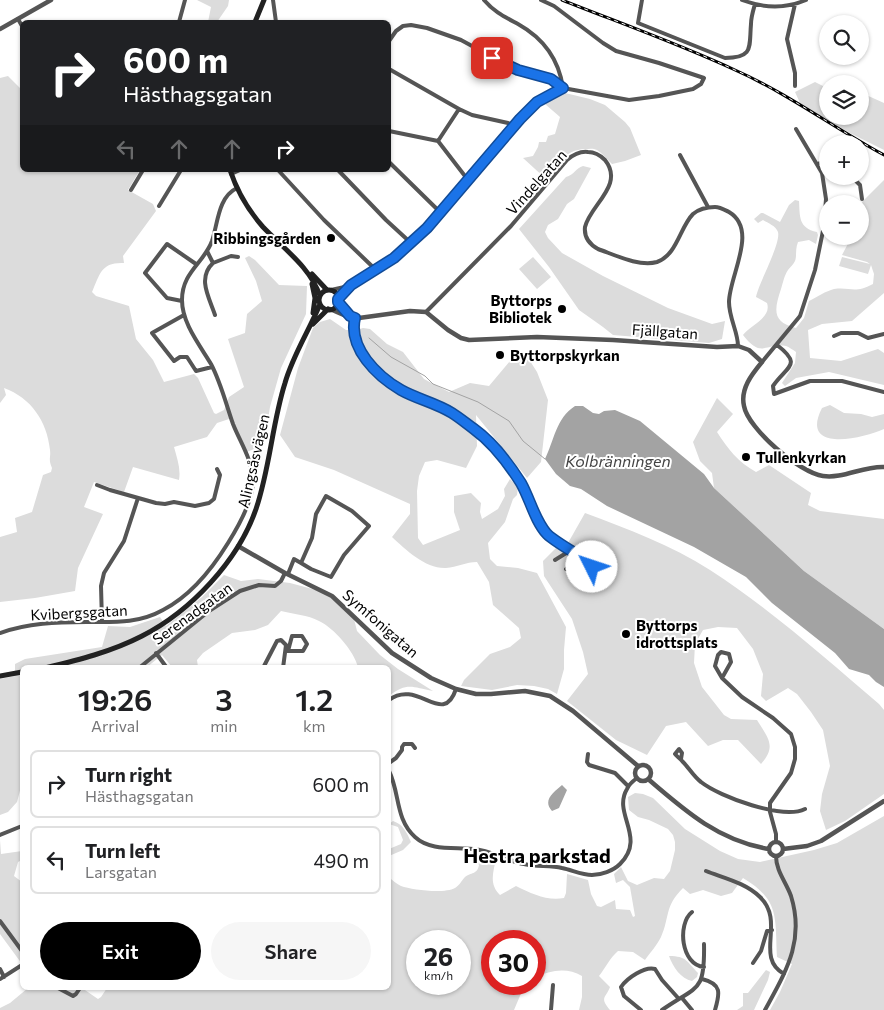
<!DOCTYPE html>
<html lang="en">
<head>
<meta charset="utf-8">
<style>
  :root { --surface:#fff; --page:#f6f6f6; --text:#202124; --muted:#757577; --line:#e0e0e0; --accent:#000 }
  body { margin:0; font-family:Commissioner,sans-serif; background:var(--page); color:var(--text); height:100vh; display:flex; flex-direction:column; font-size:19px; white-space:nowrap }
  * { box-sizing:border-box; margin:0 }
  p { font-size:16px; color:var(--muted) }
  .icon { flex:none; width:28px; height:28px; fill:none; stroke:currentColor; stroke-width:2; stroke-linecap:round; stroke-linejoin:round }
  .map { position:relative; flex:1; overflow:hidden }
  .drawer { position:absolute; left:20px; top:665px; width:371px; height:325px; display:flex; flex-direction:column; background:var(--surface); border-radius:8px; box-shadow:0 1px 4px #0004 }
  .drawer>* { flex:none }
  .guide { position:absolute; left:20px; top:20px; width:371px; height:152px; border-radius:8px; box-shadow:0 1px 4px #0004; background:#202124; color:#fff; overflow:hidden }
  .controls { position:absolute; left:819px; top:15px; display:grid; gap:10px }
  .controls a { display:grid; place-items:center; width:50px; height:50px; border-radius:50%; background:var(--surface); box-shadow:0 1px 4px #0004; font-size:25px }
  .speed { position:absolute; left:406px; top:930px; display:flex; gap:10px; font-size:25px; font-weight:700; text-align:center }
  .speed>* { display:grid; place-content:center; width:65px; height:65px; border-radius:50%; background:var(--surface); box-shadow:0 1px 4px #0004; line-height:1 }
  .speed small { font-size:12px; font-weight:400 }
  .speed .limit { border:8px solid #d22; background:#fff; color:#111 }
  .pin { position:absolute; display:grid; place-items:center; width:42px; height:42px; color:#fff; margin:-21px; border-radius:10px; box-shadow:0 2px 8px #0006 }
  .me { position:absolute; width:55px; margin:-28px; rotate:311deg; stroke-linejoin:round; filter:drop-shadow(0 0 4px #0008) }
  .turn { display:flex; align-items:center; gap:18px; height:105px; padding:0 20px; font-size:22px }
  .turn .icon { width:65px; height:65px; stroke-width:2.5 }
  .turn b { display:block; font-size:35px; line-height:42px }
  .lanes { display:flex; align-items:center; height:48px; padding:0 20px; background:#0003; justify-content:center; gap:25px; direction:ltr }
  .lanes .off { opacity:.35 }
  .eta { display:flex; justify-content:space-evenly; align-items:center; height:85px; text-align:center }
  .eta b { font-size:30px; font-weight:600; line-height:35px }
  .cta { display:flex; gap:10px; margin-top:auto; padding:10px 20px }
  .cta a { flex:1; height:58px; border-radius:30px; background:var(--accent); color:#fff; font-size:20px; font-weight:600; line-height:58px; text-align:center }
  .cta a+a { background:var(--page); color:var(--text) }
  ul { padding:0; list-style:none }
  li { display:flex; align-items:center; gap:15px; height:68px; margin:0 10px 8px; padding:0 10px; border:2px solid var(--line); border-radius:8px }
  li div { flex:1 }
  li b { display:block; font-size:19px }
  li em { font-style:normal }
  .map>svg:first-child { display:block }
  .green { fill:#dcdcdc; fill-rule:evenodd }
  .water { fill:#a3a3a3 }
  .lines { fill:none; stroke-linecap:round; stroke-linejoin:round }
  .stream { stroke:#a3a3a3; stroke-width:1 }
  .minor { stroke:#555; stroke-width:4 }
  .tertiary { stroke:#555; stroke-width:4.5 }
  .secondary { stroke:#222; stroke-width:5 }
  .rail-casing { stroke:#000; stroke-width:3 }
  .rail { stroke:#fff; stroke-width:1; stroke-dasharray:4; stroke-linecap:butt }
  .route-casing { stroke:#114b97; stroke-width:12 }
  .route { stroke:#1a73e8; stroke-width:9 }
  .poi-dot { fill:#000; stroke:#fff; stroke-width:2 }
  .labels { text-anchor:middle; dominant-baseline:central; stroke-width:4; stroke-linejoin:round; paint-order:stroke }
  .street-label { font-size:15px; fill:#000; stroke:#fff }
  .poi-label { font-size:15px; font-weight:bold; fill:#000; stroke:#fff; text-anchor:start }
  .water-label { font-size:16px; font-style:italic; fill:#444; stroke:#fff }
  .district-label { font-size:20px; font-weight:bold; fill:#000; stroke:#fff }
</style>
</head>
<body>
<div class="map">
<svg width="884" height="1010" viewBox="0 0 884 1010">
  <rect width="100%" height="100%" fill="#fff"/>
  <path class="green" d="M197,0H229L228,6L217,22H208L211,7Z
    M8,76L22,90V170H140L128,190L153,204L156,211L123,256L124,263C101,262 100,274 92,292L96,296L129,306L136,339L153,360L164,382L194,374L198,378L214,413L216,414L224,410L229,397L244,387L228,339L245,333L247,314L262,301L256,281L245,258L249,256L255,260L279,285L307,286L306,314L281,368L270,407L264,446L246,452L232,418L217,423L207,437L174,447C177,458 181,469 179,480L133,467L124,492L94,482L84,507L103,514L78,568L75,591L35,598L0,602V537L17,532L15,518L32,512L43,475L51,472L52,468C48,459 51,458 50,450C47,421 31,398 4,388L6,395L0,403V78Z
    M815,82L827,88L828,116H860V94H864L884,103V150L846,131L800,103L795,92Z
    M565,93L590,99L605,105L625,122L630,128L641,155L625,161L612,164C607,159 602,153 597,150C593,148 589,149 585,149C565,150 556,164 546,179L523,158L533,156L538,147L539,142H546L548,136L555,134L560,117L545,104Z
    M583,166L591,168L574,199L567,204L558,219L548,225L545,232L548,238L562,253L603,276L668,308L712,324L725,321L722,339L709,343L613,335L603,327L579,310L549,267L519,229L566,177C574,175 576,168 583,166Z
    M884,180V293L852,321L822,324L808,330L810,358L841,361L878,349L884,353V385L829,372L796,378L785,386L782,383L795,363L796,352C793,350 789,347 786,346C764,343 762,359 743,335C750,325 772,318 767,303L756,297C759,282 781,244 778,232C776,226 768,223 763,220L758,223L754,219L761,213H763L780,222L789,205L795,200L799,201C800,216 798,228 817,232L818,235L816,244L809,240L798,242C795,249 797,256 795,261C793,265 790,267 788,270C784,276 783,283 781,289C774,310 772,322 796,328L804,318L809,301C817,297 826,291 834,289C852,287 854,294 873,284L874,274L871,265L868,274L839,266L842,257L870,264L867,262L842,255L852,236H860V204Z
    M533,257L551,277L537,289L519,269Z
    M330,319L346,330H357L363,328L370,329L387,344L403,352L424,379L449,392L470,383L489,386L515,355L530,361L537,372L548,400L541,462L527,478L476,415L477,446L466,468L437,460L425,462L419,476L417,491L418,538L423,545L460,530L454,512V496L471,493L481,503L480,512L482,519L498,509L505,496L504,489L510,479L518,487L517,495L513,499L505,522L488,543L490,559L497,566L518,568L537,573L566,627L564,650V669L557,694L548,689L534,686L517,685L492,690L461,686L464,680L490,654L510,647L521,638L519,628L493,605L489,582L477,562C466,562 457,567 446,568C426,569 406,550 392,537L410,514V504L334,470L295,457L280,435L298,368L313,328L320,322Z
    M717,398L733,414L717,432C728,449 738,462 756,472L769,465L811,493L808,505L820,511L884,519V629L804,571L714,488L712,473L700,461L693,442Z
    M830,405L844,413L861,414L872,417L884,414V429C862,439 799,453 822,408Z
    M585,513C628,529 671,545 710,570C769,608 825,658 879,704L884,710V794L845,821L826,830L820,811L822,794L830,766L823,730L811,712L797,694L788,688L766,701L761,696L763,674L753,649L737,628L718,627L703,630L695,644L694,663L702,687L724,715L731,719L757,720C768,738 777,746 761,764L738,740H723L708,746L686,722L666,726L647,755L616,740L567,701L588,674L583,652L572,619L544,576L543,561L559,545L563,547L568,543Z
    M224,575L241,581L258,579L290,583L320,591L329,596L354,619L357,631L380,655L398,669L433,691C412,687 407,682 389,696V668L358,667C354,651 334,628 319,621C308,615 293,614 281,611L268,625L255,630L232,633L203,653L197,660L198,667H172L162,655L147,667L22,668V783L17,802L8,812L0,815V679L15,676V664L25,659L102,647L108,626L130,627L160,617L166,626L202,597Z
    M635,793L643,794L653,798L685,829L720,851L738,859L760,862L814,850L837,843L884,816V1010H770L780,992L792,964L777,957C775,918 780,900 743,878L732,893L721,896L703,890L690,894L683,888C664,907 670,917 661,937C657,945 650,953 645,960L633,952L618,951C610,958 606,967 599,976L610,987C606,998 599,997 610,1010H579L582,997V976C567,967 550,970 535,978V941H492V984H525L514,1010H0V1008L10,1003L28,988H82L98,999L101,997L107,988H389V877C392,880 397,884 401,886C412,890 444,894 455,888C459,886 462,880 465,877C471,872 477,875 479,865L472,857L475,854H486L496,859C493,873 489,884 500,895L516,886C532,894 547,901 564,898L566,893L567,874L588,880L591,894L597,906L601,907L615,900L616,909L630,910L633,917L635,916L630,887L623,880L616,883L614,874L621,867L628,881L637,885L654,878L664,879L670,871L675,850V842L673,835L668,829L649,820L638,817L629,810L628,797ZM418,941H460V984H418Z
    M393,821C403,824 407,833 411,842L403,850L389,856V849L401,844L403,840L398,827L389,824Z
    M0,840L1,854L22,851V860L18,862L14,876L22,882V964L0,934Z
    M669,956C687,956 687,962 698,973L697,977L692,981C681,979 673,967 669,956Z
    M766,970L770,972L768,980L754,1010H737L743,1006V993H748Z"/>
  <path class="water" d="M575,406H583L593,413L599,414L604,411L615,410L640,421L704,474L714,488L804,571L884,629V687L876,682L869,675L849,669L835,653L772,603L746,577L694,547L607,506L581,489L570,486L556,474L545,459C554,441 556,418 575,406Z
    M562,785L567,790L559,808L552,811C542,800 554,792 562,785Z"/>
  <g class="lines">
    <path class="stream" d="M369,338L391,357L425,376L433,384L478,402L509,421L523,441L545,459"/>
    <path class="minor" d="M273,0L276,22
      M484,0C494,12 505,17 518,24C543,38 559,60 563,88
      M642,0L638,23L725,58C754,58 749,47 751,24C751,17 753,11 755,4
      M742,0C763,8 785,9 806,0
      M795,4L787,39L795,73V86
      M18,19L22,26
      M179,22L185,0
      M389,41L396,31L403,26L411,25L427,28L461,40L505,64L551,79L563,88
      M389,69L459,109L472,115L508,123L513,126
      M389,131L438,141L468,180
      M438,141L459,109
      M680,155L708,207
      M389,162L441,213
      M818,164L828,159
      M278,170L324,220L376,270
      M338,170L386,220L411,243
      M231,174L240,170
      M851,176L860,185L862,199
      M131,190L143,170
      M159,206L181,170
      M207,251L213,263C197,278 209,297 215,315
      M213,263L231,256L238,257
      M331,290L349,286
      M338,299L351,285L394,258L427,228L513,126L537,103L563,88L629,100L659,96L693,89L701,84L704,78L659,63L616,51L603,43L554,6L541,0
      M182,301L167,298L145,273L167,244L196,264
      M426,312L511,226L567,160C574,154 580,151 588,152C595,152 601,156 605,160C625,185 590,205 585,227C584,236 589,244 598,249C615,255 639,267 657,262C677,255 680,227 693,214C699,209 707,207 715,207C720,207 725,210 729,212C759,230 729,276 729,302C729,318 738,332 738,346
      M184,315L152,333L174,361L180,357H187L196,371L212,367
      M355,318C347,348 377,376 401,390C409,394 417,396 425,400C439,406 452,413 465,422C487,438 507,460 521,484C530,499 535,521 547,534C554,541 578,555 588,561L592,567
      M834,336L841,333H858L868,338L884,334
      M777,345C803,365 787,366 773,386L774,394L810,381H842L884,392
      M762,362L800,316L815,270L824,226L826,199L822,173L796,129
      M97,485L110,490L156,503L165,504L174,502L195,506L209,503L214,499L220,475L217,469
      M555,560L571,550
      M566,569L582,557
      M288,574L294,559L301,563L312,538L316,514L326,496L352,511L369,526L344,555L331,577L311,569L301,563
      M102,622L101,586L104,573L124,541L138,498
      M0,633C28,623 57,622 86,622C113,622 138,624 163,610C190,596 212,569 228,543C238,527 253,500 253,481C253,461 240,442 233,424C226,404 221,383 211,364C199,344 182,323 182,300C182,272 204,263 212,241C218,223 218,197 237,188
      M286,651H303L307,644L302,636H292L288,651
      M156,653L167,668
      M139,668L209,611L240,591L259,585L275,586L281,581L285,573
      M263,668L277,641L281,640L286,645L283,668
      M722,678L731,662L729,654L721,652L718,655L715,666L722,678L742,697L773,718L791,734L795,747V759L791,773L770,803V812L776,834V842
      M389,700C418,678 443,728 456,689
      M588,754L587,762L589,765L615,773L628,786
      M681,759L682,753L679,749L675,754C677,757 680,758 683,762C689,768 694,777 701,782C720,797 783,820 805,809
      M389,763L396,758L402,750V747L404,744H412L415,748
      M389,771C400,793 395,819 415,837C430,851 454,847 473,849C491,850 507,861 524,864C537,867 550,865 562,868C572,870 582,875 592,875C601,875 613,871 620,864C647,837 612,814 627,789C629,784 633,781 637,778
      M0,835L22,826
      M706,871C724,878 746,883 760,897C786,922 754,957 784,974
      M692,912C677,924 681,965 704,967
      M0,921L22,951
      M753,963L761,951L767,931L772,930
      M0,969L4,977
      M0,979L22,965
      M702,979C722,984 720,993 715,1010
      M58,988L73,996L76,994L80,988
      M682,998L692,1010
      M551,1010L553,985
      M641,1010L624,996L621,987C627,978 645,966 655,969L662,980L679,999
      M662,1010C698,985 705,993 704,944
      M765,1010C786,971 805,941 791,896C786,882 776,871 776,856"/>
    <path class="tertiary" d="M0,29L51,0
      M338,302L350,316
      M330,309L346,316L359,318L410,311L426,312L448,330L461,338L469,340L537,337L613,340L717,347L738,346L749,350L762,362C752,374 740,389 744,406C748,429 800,473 823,476C843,479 863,466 884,467
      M238,546L285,573L332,596L392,653L431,678L456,689L476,694H491L525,691L550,696L573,711L638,766
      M635 773a8 8 0 1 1 16 0a8 8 0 1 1-16 0Z
      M648,779C685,811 719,841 769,849
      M769 849a7 7 0 1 1 14 0a7 7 0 1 1-14 0Z
      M783,849L807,846L821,841L884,801"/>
    <path class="secondary" d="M255,22L264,0
      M230,170C237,191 248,210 263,227C284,249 310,267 320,296
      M312,274L327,290
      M312,284L315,298L313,313
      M319 300a10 10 0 1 1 20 0a10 10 0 1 1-20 0Z
      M313,324L328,309
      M45,668C78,660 111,652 142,636C191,611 238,561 256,509C270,468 272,424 285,383C293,355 309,331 320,304
      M0,676L22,672"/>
    <defs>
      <path id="rail" d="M562,0C620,23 679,44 735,70C787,93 834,128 884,155"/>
    </defs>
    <use href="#rail" class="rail-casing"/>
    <use href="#rail" class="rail"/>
  </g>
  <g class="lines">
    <defs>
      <path id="route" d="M492,58L518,70L551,79L563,88L537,102L520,119L427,228L394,258L351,285L338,299V302L350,316L355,318C348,348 377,376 401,390C417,399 436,403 452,413C460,418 467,424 474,429C492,442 509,464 521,483C530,499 535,521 547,534C554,541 578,555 588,561L592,567"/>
    </defs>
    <use href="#route" class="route-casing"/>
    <use href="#route" class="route"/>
  </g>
  <g class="poi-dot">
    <circle cx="331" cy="238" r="5"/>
    <circle cx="562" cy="309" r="5"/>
    <circle cx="500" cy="355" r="5"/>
    <circle cx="746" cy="457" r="5"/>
    <circle cx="626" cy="634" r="5"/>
  </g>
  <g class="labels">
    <g class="street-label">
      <text transform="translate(536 182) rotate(-48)">Vindelgatan</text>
      <text transform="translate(665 331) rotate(4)">Fjällgatan</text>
      <text transform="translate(253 461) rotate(-77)">Alingsåsvägen</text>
      <text transform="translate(79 612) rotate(-3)">Kvibergsgatan</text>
      <text transform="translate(192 613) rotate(-36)">Serenadgatan</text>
      <text transform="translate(381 623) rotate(41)">Symfonigatan</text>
    </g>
    <g class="poi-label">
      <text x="321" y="238" text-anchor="end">Ribbingsgården</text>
      <text x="552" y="300" text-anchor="end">Byttorps<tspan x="552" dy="17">Bibliotek</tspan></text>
      <text x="510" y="355">Byttorpskyrkan</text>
      <text x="756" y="457">Tullenkyrkan</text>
      <text x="636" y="625">Byttorps<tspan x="636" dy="17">idrottsplats</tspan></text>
    </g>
    <g class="water-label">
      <text x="618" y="460">Kolbränningen</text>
    </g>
    <g class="district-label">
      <text x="537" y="855">Hestra parkstad</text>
    </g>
  </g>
</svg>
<div class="controls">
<a><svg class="icon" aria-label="search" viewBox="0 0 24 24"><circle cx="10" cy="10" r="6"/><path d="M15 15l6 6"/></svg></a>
<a><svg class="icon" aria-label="layers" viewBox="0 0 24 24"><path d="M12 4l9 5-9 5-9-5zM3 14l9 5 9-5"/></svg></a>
<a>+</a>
<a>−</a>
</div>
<div class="speed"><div>26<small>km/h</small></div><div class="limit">30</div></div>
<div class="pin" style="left:492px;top:58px;background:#d93025"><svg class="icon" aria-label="arrive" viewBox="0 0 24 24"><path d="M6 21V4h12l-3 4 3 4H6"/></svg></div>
<svg class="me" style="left:592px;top:567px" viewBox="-20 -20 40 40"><circle r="19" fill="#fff"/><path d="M0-13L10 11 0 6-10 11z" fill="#1a73e8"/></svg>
<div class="guide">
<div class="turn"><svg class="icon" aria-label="right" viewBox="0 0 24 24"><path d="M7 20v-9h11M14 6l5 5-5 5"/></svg><div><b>600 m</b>Hästhagsgatan</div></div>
<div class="lanes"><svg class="icon off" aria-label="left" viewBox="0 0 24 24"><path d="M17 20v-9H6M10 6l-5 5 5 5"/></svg><svg class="icon off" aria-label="ahead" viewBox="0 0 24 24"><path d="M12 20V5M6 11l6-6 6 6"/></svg><svg class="icon off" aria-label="ahead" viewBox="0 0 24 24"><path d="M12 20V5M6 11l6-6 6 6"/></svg><svg class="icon" aria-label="right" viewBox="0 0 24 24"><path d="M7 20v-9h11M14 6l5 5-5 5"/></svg></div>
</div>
<section class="drawer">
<div class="eta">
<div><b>19:26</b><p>Arrival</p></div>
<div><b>3</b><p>min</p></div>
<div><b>1.2</b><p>km</p></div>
</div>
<ul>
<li><svg class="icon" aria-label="right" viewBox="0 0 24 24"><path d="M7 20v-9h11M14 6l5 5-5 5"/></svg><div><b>Turn right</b><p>Hästhagsgatan</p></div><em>600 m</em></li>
<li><svg class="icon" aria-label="left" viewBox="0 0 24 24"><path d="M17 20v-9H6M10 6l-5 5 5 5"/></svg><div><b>Turn left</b><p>Larsgatan</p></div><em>490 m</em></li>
</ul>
<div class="cta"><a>Exit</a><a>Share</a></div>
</section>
</div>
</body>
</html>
